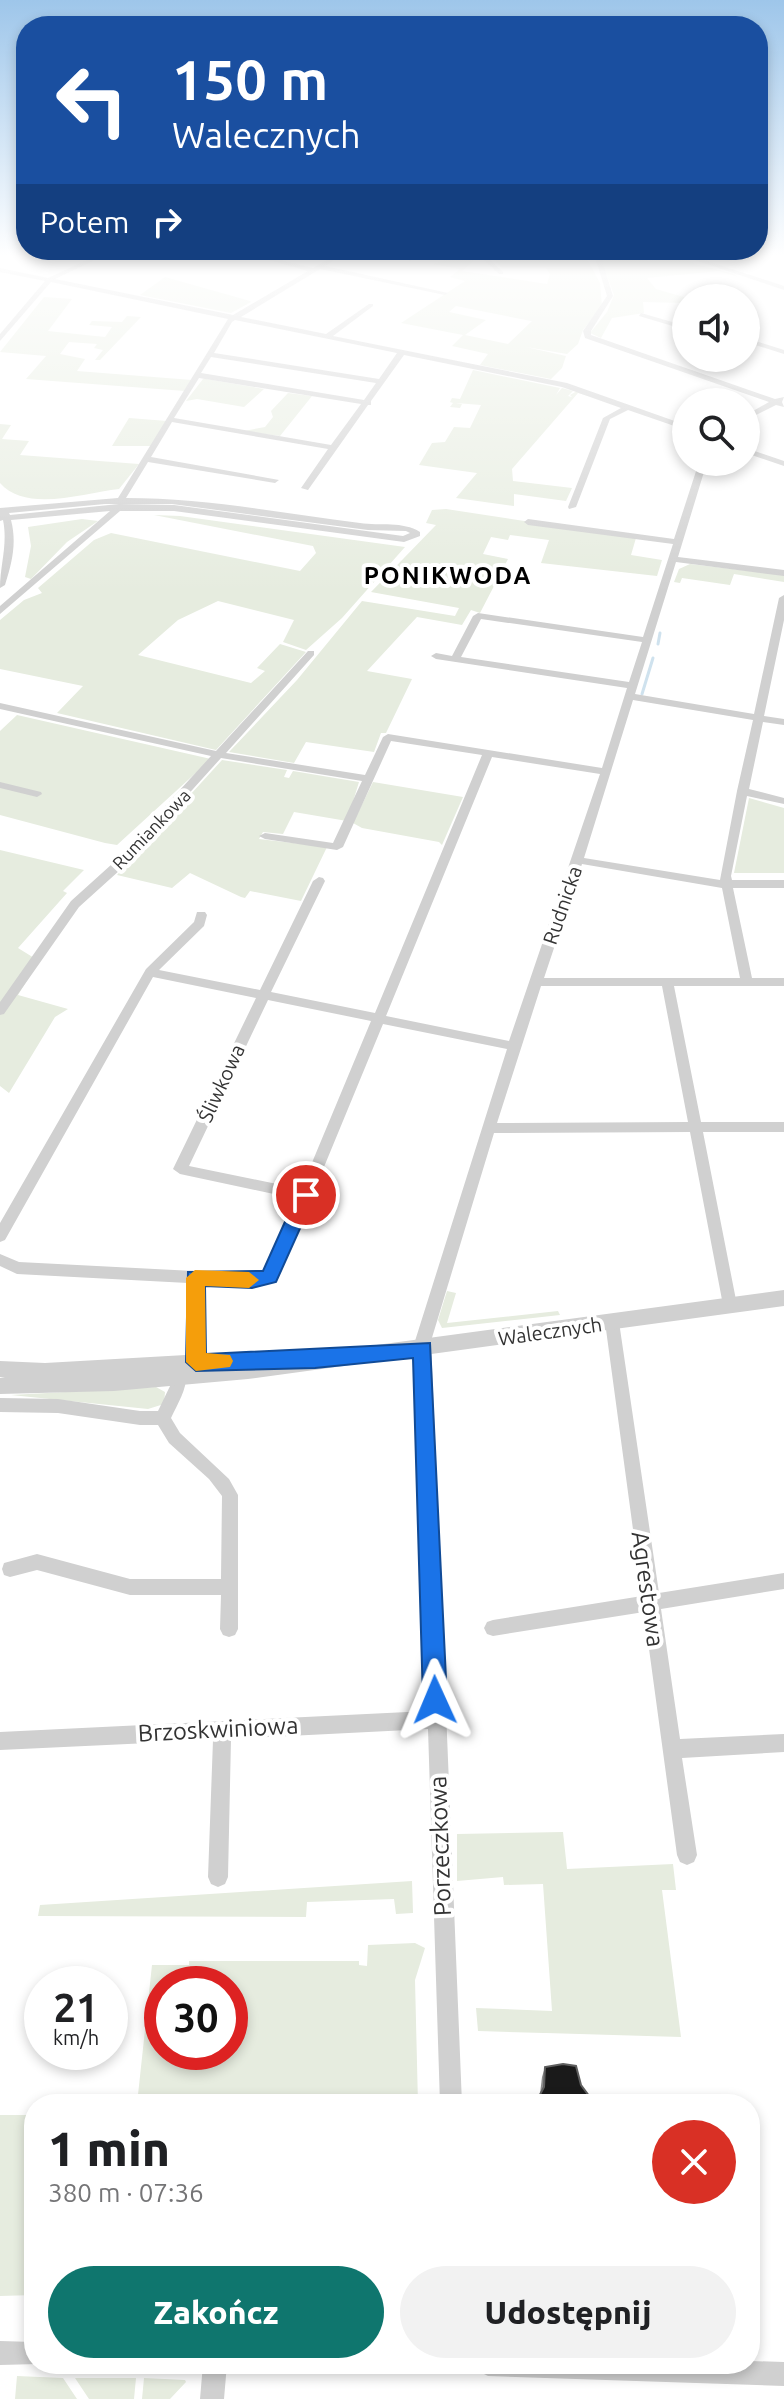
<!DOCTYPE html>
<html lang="pl">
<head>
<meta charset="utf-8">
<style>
  :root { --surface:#fff; --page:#f2f2f2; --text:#202124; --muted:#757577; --accent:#0f766e }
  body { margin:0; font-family:Ubuntu,sans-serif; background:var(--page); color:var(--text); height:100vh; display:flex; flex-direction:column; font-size:30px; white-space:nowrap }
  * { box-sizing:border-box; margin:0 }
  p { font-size:26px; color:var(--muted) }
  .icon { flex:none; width:44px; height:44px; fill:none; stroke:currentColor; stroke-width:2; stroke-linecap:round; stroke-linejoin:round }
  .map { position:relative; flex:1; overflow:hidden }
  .drawer { position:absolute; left:24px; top:2094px; width:736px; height:280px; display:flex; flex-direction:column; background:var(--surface); border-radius:32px; box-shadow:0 4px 12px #0003 }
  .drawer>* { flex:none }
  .top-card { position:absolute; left:16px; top:16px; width:752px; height:244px; border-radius:32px; box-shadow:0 4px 12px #0003; background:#1a4fa0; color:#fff; overflow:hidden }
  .fabs { position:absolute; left:672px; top:284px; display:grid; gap:16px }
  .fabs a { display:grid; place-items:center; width:88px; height:88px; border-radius:50%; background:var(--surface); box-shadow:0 4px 12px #0003; font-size:40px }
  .speed { position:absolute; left:24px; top:1966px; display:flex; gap:16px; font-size:40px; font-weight:700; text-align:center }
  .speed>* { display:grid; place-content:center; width:104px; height:104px; border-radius:50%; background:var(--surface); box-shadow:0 4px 12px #0003; line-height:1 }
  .speed small { font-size:20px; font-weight:400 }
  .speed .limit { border:12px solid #d22; background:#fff; color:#111 }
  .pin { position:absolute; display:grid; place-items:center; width:68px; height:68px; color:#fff; margin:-34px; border:4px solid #fff; border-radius:50%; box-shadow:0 2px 8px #0007 }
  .me { position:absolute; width:88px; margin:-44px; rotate:359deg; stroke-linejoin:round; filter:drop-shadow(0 0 6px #0008) }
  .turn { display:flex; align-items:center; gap:28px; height:168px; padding:0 24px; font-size:36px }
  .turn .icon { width:104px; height:104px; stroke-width:2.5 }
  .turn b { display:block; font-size:56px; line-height:68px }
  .then { display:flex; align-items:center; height:76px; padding:0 24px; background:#0003; gap:16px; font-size:30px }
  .round { display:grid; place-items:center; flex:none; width:84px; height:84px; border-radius:42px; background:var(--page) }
  .head { display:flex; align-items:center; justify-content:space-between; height:136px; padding:0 24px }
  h1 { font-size:48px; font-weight:800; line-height:60px }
  .action { display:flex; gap:16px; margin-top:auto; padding:16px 24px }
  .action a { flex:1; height:92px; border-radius:48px; background:var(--accent); color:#fff; font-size:32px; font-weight:800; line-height:92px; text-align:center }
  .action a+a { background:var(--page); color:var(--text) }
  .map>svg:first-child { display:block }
  .green { fill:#e6ecdf; fill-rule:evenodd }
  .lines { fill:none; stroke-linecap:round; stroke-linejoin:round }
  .stream { stroke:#cfe2ee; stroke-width:3 }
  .minor { fill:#d0d0d0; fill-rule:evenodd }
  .tertiary { fill:#d0d0d0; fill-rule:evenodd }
  .wall { fill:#8c8c8c }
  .building { fill:#1a1a1a; stroke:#5f5f5f; stroke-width:2 }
  .route { fill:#1a73e8; stroke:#114b97; stroke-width:2 }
  .slow { fill:#f59e0b }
  .labels { text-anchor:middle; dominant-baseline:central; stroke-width:8; stroke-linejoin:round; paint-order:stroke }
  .far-street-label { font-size:18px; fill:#333; stroke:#fff }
  .street-label { font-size:20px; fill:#333; stroke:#fff }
  .far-district-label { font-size:24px; font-weight:bold; letter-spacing:2px; fill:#000; stroke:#fff }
  .near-street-label { font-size:24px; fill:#333; stroke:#fff }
</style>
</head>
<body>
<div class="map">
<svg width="784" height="2399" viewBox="0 0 784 2399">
  <rect width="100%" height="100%" fill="#fff"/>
  <path class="green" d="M457,257L474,261L462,271L547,284L550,274L546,268H502L494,260L586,257L600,283L602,306L583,330L578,344L567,354L526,347L566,356L562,368L551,379L480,365L488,354L452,346L463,335L401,323L465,281L450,277L460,269L432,264ZM456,306L531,321H532L508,344L465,335L486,320L449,312Z
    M600,257H645L647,261L684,257L695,264L734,274L738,277L719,271L647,278L656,289L687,298L686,303L643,302L644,313L612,318L601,338L590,333L607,312L614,295Z
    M165,277L250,301L251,302L231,313L140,295Z
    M44,297L72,299L48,331L105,337L112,327L89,325L92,321L122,322L127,316L141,317L100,360H95L103,350L94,348L97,344L69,342L60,354L85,359L77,371L192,380L185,391L26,379L46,356L0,352Z
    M473,370L560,388L556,395L562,388L573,391L568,396L572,397L570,395L577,391L602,400L578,393L512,469L513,481L572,488L566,501L514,494V506L456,498L477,473L419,465L432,443L445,442L454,427L470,428L481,405L456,403L462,404L460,408L450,407L453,403L450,402L452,398L460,399Z
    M203,379H206L264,389L244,407L197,399L186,401Z
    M288,393L312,396L280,436L244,431L265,427L273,417L271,411Z
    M129,418L167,421L153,446H112Z
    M0,424L11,425L2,439L29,441L20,455L139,464L119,489C84,493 26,513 0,483Z
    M446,509L636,538L631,555L662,560L657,576L541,563L549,540L510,535L508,540L491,537L483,554L508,559L480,613L471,610L462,625L417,617L367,671L412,679L386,733H381L374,752L306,742L294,763L229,752L297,680L362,601L455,616L459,608L371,592L436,525L426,523L432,510Z
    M154,515L180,516L405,547L342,618L306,650L283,642L294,620L218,601L178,620L138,655L251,683L265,671L257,668L280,644L306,652L216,750L57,713L83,686L0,669V620L24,600L42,593L38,588L94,540L111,533L300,571L316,553L313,546Z
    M82,519L98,521L67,542L31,579L25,577L31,546L28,527Z
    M690,564L784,575V582L734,574L730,585L682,578L680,583L674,582L679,569Z
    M17,715L211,759L117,845L105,843L0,815V731Z
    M222,760L287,770L284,777L289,778L293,771L359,782L347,821L294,812L283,834L263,832L259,839L327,847L301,901L250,891L245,898L241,897L190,873L172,888L117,875Z
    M373,782L463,797L442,845L439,842L362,828L353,823Z
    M749,798L784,808V873H734Z
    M0,850L84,870L63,891L67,893L18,948L39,961L18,995L68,1009L55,1017L9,1093L0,1086Z
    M447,1291L456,1293L447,1323L558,1311L560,1315L442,1328L438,1320Z
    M156,1387L165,1392L164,1404L148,1409L11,1395Z
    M563,1832L567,1869L673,1864L676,1890H662L681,2037L478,2031L476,2008L552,2011L543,1884L504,1885L503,1877L457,1881V1834Z
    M412,1881L413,1913L396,1914L394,1899L307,1902L306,1917L38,1916L40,1905Z
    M415,1943L425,1948L415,1980L418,2104H137L152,1965H189V1961H359V1965L367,1966L368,1945ZM230,1984V2052H162V1984Z
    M0,2115H34V2295L0,2296Z
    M17,2376L63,2378L77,2399H15Z
    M75,2378H136L134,2399H89Z
    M144,2378L185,2380L186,2382L170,2399H142Z"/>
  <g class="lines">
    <path class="stream" d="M658,644L660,633
      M642,694L653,658"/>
    <path class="minor" d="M93,257H101L55,279L233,315L308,271L258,257H268L313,268L332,257H339L325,266L448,293L445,295L320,269L241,317L326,334L369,304H373V306L333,336L567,383L686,425V430L628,410L610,419L576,507L569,509L568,507L603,418L621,408L562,387L404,355L371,401V405H368L308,490L301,488L328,449L172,422L151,457L279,480L275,483L148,462L126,498C205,498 282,513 360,523C380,526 403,521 420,532V536L404,542L174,511H120L0,614V606L110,511L11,520C17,543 12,563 5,585L0,588C0,565 8,544 3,520L0,521V508L118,498L228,319L51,282L0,341V334L45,281L0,272V268L48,278ZM235,320L397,353L379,379L214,353L232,322ZM211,357L376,383L364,400L201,373ZM199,378L361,404L331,445L174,418ZM105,504H172L368,530L406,531L410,533L403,536L174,505L119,504L10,515L9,513Z
      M409,257H417L410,261L407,259Z
      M481,257H487L503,272V274H499Z
      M595,257H601L613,296L591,331V335L775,399L784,397L782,402L784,407L776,405L746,420V415L769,402L585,338L583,331L607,296Z
      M686,257H695L784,286V290Z
      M641,313L686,326V330L639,316Z
      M746,338L784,350V354L746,342Z
      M746,448L784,461V466L746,453Z
      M699,462H707L678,557L784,570V576L676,562L635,694L754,714L779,598L784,595V620L764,716L784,719V725L763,722L749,789L784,798V804L747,796L731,876L732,880H784V888H733L752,978H784V986H674L701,1122H784V1132H703L737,1305L735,1309L730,1311L725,1309L723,1305L690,1132L494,1133L431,1341L462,2104H440L428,1729L231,1739L228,1877L225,1884L218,1887L211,1884L208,1877L213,1740L0,1750V1732L428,1711L415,1341L507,1049L383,1024L279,1276C262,1293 224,1284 202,1283L204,1373L201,1378L196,1379L191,1378L188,1373V1283L17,1274L0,1266V1254L19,1262L252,1274L265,1272L268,1269L297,1199L180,1174L173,1169L256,998L153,977L5,1240L0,1242V1223L146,969L194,922L197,912H205L207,915L204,926L159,970L260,990L313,881L319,877L323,878L325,881L271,992L375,1013L482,755L391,741L343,847L337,850L265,839L259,836L265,833L333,843L362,781L221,758L120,870L79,907L4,1014L0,1015V1002L71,901L112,864L211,756L0,709V703L216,751L308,651H314V655L226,753L365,775L383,737L388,734L602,768L627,688L436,659L431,656L436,653L452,656L473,616L478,613L643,637L673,544L528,525L524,522L528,519L674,539ZM481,619L642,642L629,682L461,657ZM633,700L753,720L737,791L720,880L584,858ZM492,757L600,774L509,1041L386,1016ZM582,864L722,888L740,978H544ZM541,986H662L688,1122L497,1123ZM268,1000L371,1021L301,1189L189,1166Z
      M0,782L41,792L42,794L37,797L0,788Z
      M612,1316L617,1318L619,1322L659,1593L784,1573V1589L661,1609L680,1739L784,1734V1752L682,1758L697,1855L694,1862L687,1865L680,1862L677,1855L644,1612L493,1636L487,1634L484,1628L487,1622L493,1620L642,1596L605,1322L607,1318Z
      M180,1362L185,1363C191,1383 179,1401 171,1418L180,1433L229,1479L238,1495V1629L235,1635L229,1637L223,1635L220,1629L221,1595H130L37,1570L10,1577L4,1575L2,1569L4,1563L37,1554L130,1579H221L222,1496L209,1479L169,1443L158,1425H140L58,1413L0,1412V1398L58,1399L140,1411H158L171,1384L175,1363Z
      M0,2341L34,2342V2364H38L0,2365Z
      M750,2361L784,2362V2386L488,2376L480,2372L476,2364H750Z
      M203,2364H227L224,2399H200Z"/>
    <path class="tertiary" d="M784,1290V1306L248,1379L114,1391L0,1394V1378L5,1377H0V1361L45,1363L256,1351L263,1353L265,1360Z"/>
  </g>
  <path class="wall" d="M545,2067L581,2085L540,2094L542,2077Z"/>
  <path class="building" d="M563,2064L576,2066L581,2085L595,2104H535L544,2087L545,2067Z"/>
  <linearGradient id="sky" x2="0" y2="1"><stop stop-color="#9ec6ea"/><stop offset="0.43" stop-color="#fff"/><stop offset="1" stop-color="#fff" stop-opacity="0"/></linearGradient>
  <rect width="784" height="593" fill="url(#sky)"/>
  <path class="route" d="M306,1188L315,1195L276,1282L252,1288L205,1286L206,1354L430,1343L447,1700L443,1708L435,1712L427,1708L423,1700L413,1358L315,1368L196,1371L186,1362L188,1272L263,1271L297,1195Z"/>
  <path class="slow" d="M195,1270L249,1272L259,1280L249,1288L205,1286L206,1353L230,1355L233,1361L230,1367L196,1371L186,1362V1278Z"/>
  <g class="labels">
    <g class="far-street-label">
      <text transform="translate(151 829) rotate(-46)">Rumiankowa</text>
    </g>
    <g class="street-label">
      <text transform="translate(562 905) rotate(-71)">Rudnicka</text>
      <text transform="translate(221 1083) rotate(-65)">Śliwkowa</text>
      <text transform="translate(550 1331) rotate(-8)">Walecznych</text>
    </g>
    <g class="far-district-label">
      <text x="448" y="575">PONIKWODA</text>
    </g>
    <g class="near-street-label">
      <text transform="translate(648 1589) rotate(82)">Agrestowa</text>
      <text transform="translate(218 1729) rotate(-3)">Brzoskwiniowa</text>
      <text transform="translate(440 1846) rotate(-92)">Porzeczkowa</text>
    </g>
  </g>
</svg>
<div class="fabs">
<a><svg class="icon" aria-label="sound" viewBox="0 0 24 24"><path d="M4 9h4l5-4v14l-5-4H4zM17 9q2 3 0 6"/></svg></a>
<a><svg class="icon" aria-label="search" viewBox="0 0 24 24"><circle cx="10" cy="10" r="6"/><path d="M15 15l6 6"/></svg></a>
</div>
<div class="speed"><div>21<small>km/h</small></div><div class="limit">30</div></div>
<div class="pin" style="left:306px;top:1195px;background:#d93025"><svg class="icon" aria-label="arrive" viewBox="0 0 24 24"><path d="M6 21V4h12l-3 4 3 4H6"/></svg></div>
<svg class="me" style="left:435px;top:1700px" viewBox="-20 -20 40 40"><path d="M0-17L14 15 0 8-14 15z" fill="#1a73e8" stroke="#fff" stroke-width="4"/></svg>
<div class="top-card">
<div class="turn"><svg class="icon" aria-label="left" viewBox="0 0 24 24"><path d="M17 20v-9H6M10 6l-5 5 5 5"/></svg><div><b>150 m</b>Walecznych</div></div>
<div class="then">Potem<svg class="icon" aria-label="right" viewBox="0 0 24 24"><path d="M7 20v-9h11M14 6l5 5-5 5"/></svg></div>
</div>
<section class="drawer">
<div class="head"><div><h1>1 min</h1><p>380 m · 07:36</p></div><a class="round" style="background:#d93025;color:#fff"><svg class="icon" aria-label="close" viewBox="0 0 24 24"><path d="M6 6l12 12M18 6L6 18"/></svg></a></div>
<div class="action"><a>Zakończ</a><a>Udostępnij</a></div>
</section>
</div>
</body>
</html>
